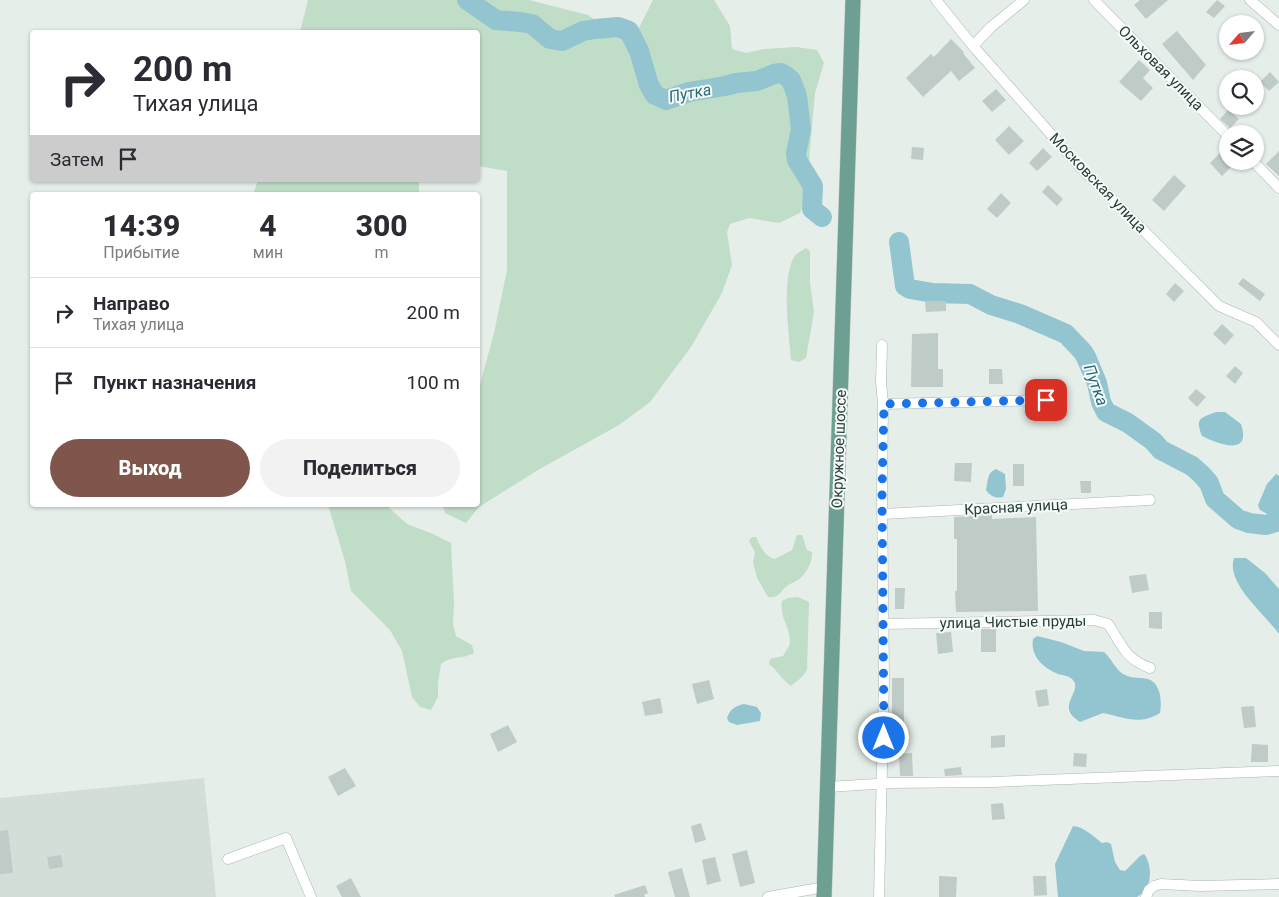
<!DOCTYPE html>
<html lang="ru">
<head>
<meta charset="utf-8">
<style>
  :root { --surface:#fff; --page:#f2f2f3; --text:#2b2b33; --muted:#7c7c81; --line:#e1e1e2; --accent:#80554b }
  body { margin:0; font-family:Roboto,sans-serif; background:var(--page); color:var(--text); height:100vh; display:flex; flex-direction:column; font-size:19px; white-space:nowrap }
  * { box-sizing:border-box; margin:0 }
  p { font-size:16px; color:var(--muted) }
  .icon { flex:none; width:28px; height:28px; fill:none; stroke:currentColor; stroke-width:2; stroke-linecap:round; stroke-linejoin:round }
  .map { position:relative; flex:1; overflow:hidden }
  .side { position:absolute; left:30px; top:192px; width:450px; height:315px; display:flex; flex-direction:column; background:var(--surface); border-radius:5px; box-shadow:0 1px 4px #0004 }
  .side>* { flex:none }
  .guide { position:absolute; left:30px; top:30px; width:450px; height:152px; border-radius:5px; box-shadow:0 1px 4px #0004; background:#fff; color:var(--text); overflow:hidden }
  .needle { width:32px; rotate:242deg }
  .controls { position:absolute; left:1219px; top:15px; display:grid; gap:10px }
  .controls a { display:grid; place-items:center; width:45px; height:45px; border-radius:50%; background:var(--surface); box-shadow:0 1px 4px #0004; font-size:25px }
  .pin { position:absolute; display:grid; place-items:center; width:42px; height:42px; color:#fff; margin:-21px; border-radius:10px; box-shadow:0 2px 8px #0006 }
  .me { position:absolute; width:55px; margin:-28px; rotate:0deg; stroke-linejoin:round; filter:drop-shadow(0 0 4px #0008) }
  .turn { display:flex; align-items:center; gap:18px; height:105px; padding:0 20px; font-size:22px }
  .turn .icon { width:65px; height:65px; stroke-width:2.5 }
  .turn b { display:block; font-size:35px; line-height:42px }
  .then { display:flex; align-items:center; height:48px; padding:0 20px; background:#0003; gap:10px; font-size:19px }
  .eta { display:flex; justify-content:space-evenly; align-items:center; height:85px; text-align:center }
  .eta b { font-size:30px; font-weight:800; line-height:35px }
  .cta { display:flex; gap:10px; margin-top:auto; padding:10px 20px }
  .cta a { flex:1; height:58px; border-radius:30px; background:var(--accent); color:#fff; font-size:20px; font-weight:800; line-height:58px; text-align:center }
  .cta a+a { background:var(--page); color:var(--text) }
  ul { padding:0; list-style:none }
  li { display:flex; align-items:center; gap:15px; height:70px; padding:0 20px; border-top:1px solid var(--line) }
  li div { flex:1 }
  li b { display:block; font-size:19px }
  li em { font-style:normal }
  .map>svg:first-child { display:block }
  .built { fill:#d4ded9 }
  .green { fill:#c0ddc8 }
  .water { fill:#92c5cf }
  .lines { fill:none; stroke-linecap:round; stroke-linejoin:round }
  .river { stroke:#92c5cf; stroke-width:20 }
  .building { fill:#becbc6 }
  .minor-casing { stroke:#a9b6b1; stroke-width:11 }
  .primary-casing { stroke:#c2c9c7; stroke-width:16 }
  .minor { stroke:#fff; stroke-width:10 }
  .primary { stroke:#6da093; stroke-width:15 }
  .route { stroke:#1a73e8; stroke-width:9; stroke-dasharray:0 16.2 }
  .labels { text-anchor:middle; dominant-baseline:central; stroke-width:4; stroke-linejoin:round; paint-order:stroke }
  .street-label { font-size:15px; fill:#263f38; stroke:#f6faf8 }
  .water-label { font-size:16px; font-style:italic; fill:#236978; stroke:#f6faf8 }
</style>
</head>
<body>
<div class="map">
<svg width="1279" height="897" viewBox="0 0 1279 897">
  <rect width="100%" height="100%" fill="#e6eeea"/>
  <path class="built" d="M204,778L216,897H0V798Z"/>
  <path class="green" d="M308,0H529L588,15L619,36L639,28L653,0H714L730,26L732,49L746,53L764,49L796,47L817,50L824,63L815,93L806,194L800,213L779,223L749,218L730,224L727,232L732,265L722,293L691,347L650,402L619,425L538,470L479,507L466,523L445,513L443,505H478V392L494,333L507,270V171L478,166V32H300Z
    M258,180H419V195H253Z
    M806,248L810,251V283L814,312L806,358L799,362L791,360C789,334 781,280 794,257C796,253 802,251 806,248Z
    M328,505H386L407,524L433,534L451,543L454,602L453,624L456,636L472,645L474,653C461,660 453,655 441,664L438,683V697L431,710L420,707L412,697L402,651L390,630L351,591L345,561Z
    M797,535H802L807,550L812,552C813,561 806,575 798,580C795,582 791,583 787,586C779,592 779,599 768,597L757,578L753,562L755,552L749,541L752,537H756C760,546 765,557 775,559L792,550Z
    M798,597L809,602L807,670L802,677L791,686C782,680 778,671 769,664L770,659L783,656C785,652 790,646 790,641C790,626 779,617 782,601L788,598Z"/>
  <path class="water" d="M1216,412H1225L1241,424C1252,457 1218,444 1202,436C1195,418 1200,418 1216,412Z
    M996,469L1005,474L1006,489L1003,497C996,499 990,496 986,490C988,481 987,472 996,469Z
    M1276,474L1279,476V513L1271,516L1260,510L1258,505L1267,484Z
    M1234,558H1246L1265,573L1279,589V634C1266,615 1225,583 1234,558Z
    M1037,636L1061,642L1084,651L1104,652C1112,659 1116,671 1125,675C1133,679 1140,677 1148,679C1161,683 1162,702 1160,713C1139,726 1123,717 1103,713L1080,722C1053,706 1085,691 1072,679C1069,676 1062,675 1058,674C1043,668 1030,656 1033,639Z
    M744,704L757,707L761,713L760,721L737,725L729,722L727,718C730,709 735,706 744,704Z
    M1073,826C1084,827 1093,836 1102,843L1107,842L1111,844L1115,862L1120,870L1125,871L1140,856L1144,854C1151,862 1152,880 1146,889C1145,892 1140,895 1137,897H1058L1055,864Z"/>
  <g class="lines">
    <path class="river" d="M467,0L496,20L520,22L532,24L550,39L562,41L583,31L595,29L618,27L629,31L639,51L649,85L655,95L666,100L689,92L725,86L736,83L757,81L774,74L781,73L786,76L791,80L797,96L801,129L796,154L797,160L813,186L812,209L822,217
      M899,242L905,286L910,289L933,293L970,294L991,305L1020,314L1066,334L1083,352L1086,357L1097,383L1101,402L1106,412L1128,423L1153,441L1161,450L1192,466L1201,474L1209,483L1215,499L1238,519L1249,523L1266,525L1279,521"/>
  </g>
  <path class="building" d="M1140,0H1168L1146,19L1134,5Z
    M1217,0L1225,6L1214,18L1206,12Z
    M1177,31L1206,65L1193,80L1162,44Z
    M951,39L964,52L963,53L975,68L959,81L951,71L923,97L906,78L931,54L934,57Z
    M1139,60L1150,70L1143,78L1153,88L1141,101L1119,82Z
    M1270,72L1279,82L1269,91L1260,82Z
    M996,89L1006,100L992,112L982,101Z
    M1228,110L1239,119L1230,128L1220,119Z
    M1009,126L1024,141L1009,155L995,140Z
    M1228,145V161H1237L1222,176L1210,163Z
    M912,147L924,148L923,160L911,159Z
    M1043,148L1052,157L1037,171L1029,163Z
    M1279,151V176L1266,164Z
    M1174,175L1186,186L1164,211L1152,200Z
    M1048,185L1063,199L1057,206L1042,192Z
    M1001,193L1011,203L997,218L987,209Z
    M1243,278L1265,294L1260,301L1238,284Z
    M1175,283L1184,291L1174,302L1166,294Z
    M925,301H946V311L926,312Z
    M1222,324L1234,335L1225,345L1213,334Z
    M938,333V369H943V387H911L912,334Z
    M1235,366L1243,373L1235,384L1226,376Z
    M989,369H1002L1003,384H989Z
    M1196,389L1206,397L1197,407L1188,398Z
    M955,463H972L971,482L954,481Z
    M1013,464H1024V486H1013Z
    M1080,481H1091V493H1081Z
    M992,515V519L1036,517L1038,611L956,612L955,591H957V539H954V517Z
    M1146,574L1149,590L1132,593L1129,576Z
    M895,588H905L904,609H895Z
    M1149,612H1162V629L1149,628Z
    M981,629H996V652H981Z
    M951,632L953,652L938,654L936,633Z
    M892,678H904V727H892Z
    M709,680L714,699L697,704L692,684Z
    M1047,689L1049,705L1038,707L1035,691Z
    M660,698L663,713L645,716L642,702Z
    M1254,706L1256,727L1244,728L1241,707Z
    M508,725L517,742L498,752L490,734Z
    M1005,735V747L991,748V736Z
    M1252,744L1268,745V762H1251Z
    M912,753L913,776H900L899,754Z
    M1074,753L1087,754L1086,767L1073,766Z
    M961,767L962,775L945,776L944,769Z
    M345,768L356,786L338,796L328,777Z
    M1003,803L1005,819L992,820L991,804Z
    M701,823L706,840L695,843L691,826Z
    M8,830L13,873L0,874V831Z
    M747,850L755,883L740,887L732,854Z
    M61,855L63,867L49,869L47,857Z
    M715,857L721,881L707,885L702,860Z
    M682,868L690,897H675L668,872Z
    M939,876L957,877L956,897H939Z
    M1033,876H1046L1047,895L1034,896Z
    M351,878L361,897H342L336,886Z
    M645,885L648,893L644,895L645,897H615L614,895Z"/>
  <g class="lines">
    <defs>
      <path id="minor" d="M936,0L973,46L1080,167L1219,306L1256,322L1279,345
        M1094,0L1228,136
        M1250,0L1279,25
        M973,46L991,27L1024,0
        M1253,161L1279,188
        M883,404L1046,400
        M882,514L1150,500
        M884,624L1094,620L1108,624C1123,646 1124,658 1150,668
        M828,787L891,783L993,782L1279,771
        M228,859L286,838L311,897
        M768,897L825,887
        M879,897L884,679L882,494L883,404L881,382L882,345
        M1146,897L1149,890L1154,886L1161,884L1200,886L1279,884"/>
      <path id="primary" d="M824,897L853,0"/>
    </defs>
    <use href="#minor" class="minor-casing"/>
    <use href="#primary" class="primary-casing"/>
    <use href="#minor" class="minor"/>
    <use href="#primary" class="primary"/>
  </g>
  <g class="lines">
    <path class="route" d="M884,738L882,494L884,404L1046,400"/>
  </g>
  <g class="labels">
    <g class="street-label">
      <text transform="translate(1161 68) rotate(45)">Ольховая улица</text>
      <text transform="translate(1098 183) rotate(46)">Московская улица</text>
      <text transform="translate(839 449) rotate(-88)">Окружное шоссе</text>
      <text transform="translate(1016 507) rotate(-3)">Красная улица</text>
      <text transform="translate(1013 622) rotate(-1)">улица Чистые пруды</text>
    </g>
    <g class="water-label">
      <text transform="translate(690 93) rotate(-11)">Путка</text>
      <text transform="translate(1096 385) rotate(70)">Путка</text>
    </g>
  </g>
</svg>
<div class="controls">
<a><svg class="needle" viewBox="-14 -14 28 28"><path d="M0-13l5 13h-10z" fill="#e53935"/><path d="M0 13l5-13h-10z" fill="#7c7c81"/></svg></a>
<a><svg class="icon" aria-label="search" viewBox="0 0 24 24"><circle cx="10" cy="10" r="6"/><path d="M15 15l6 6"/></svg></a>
<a><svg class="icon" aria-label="layers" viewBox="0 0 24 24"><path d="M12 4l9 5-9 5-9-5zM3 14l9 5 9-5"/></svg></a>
</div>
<div class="pin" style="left:1046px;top:400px;background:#d93025"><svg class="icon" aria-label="arrive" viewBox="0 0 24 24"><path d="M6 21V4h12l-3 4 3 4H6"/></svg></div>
<svg class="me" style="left:884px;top:738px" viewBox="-20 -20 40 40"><circle r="17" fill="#1a73e8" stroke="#fff" stroke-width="3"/><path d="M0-11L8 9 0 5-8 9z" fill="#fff"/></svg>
<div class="guide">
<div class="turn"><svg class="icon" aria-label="right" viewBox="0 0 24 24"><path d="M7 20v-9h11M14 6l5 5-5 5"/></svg><div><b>200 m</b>Тихая улица</div></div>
<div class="then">Затем<svg class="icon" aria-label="arrive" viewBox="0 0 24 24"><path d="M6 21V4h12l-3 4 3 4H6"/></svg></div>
</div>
<section class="side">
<div class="eta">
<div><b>14:39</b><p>Прибытие</p></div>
<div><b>4</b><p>мин</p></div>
<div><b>300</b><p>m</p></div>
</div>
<ul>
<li><svg class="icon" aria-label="right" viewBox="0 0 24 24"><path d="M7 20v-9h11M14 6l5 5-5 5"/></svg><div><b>Направо</b><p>Тихая улица</p></div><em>200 m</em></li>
<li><svg class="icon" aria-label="arrive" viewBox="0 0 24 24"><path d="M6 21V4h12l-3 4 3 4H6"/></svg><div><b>Пункт назначения</b></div><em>100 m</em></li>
</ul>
<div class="cta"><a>Выход</a><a>Поделиться</a></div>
</section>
</div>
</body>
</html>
